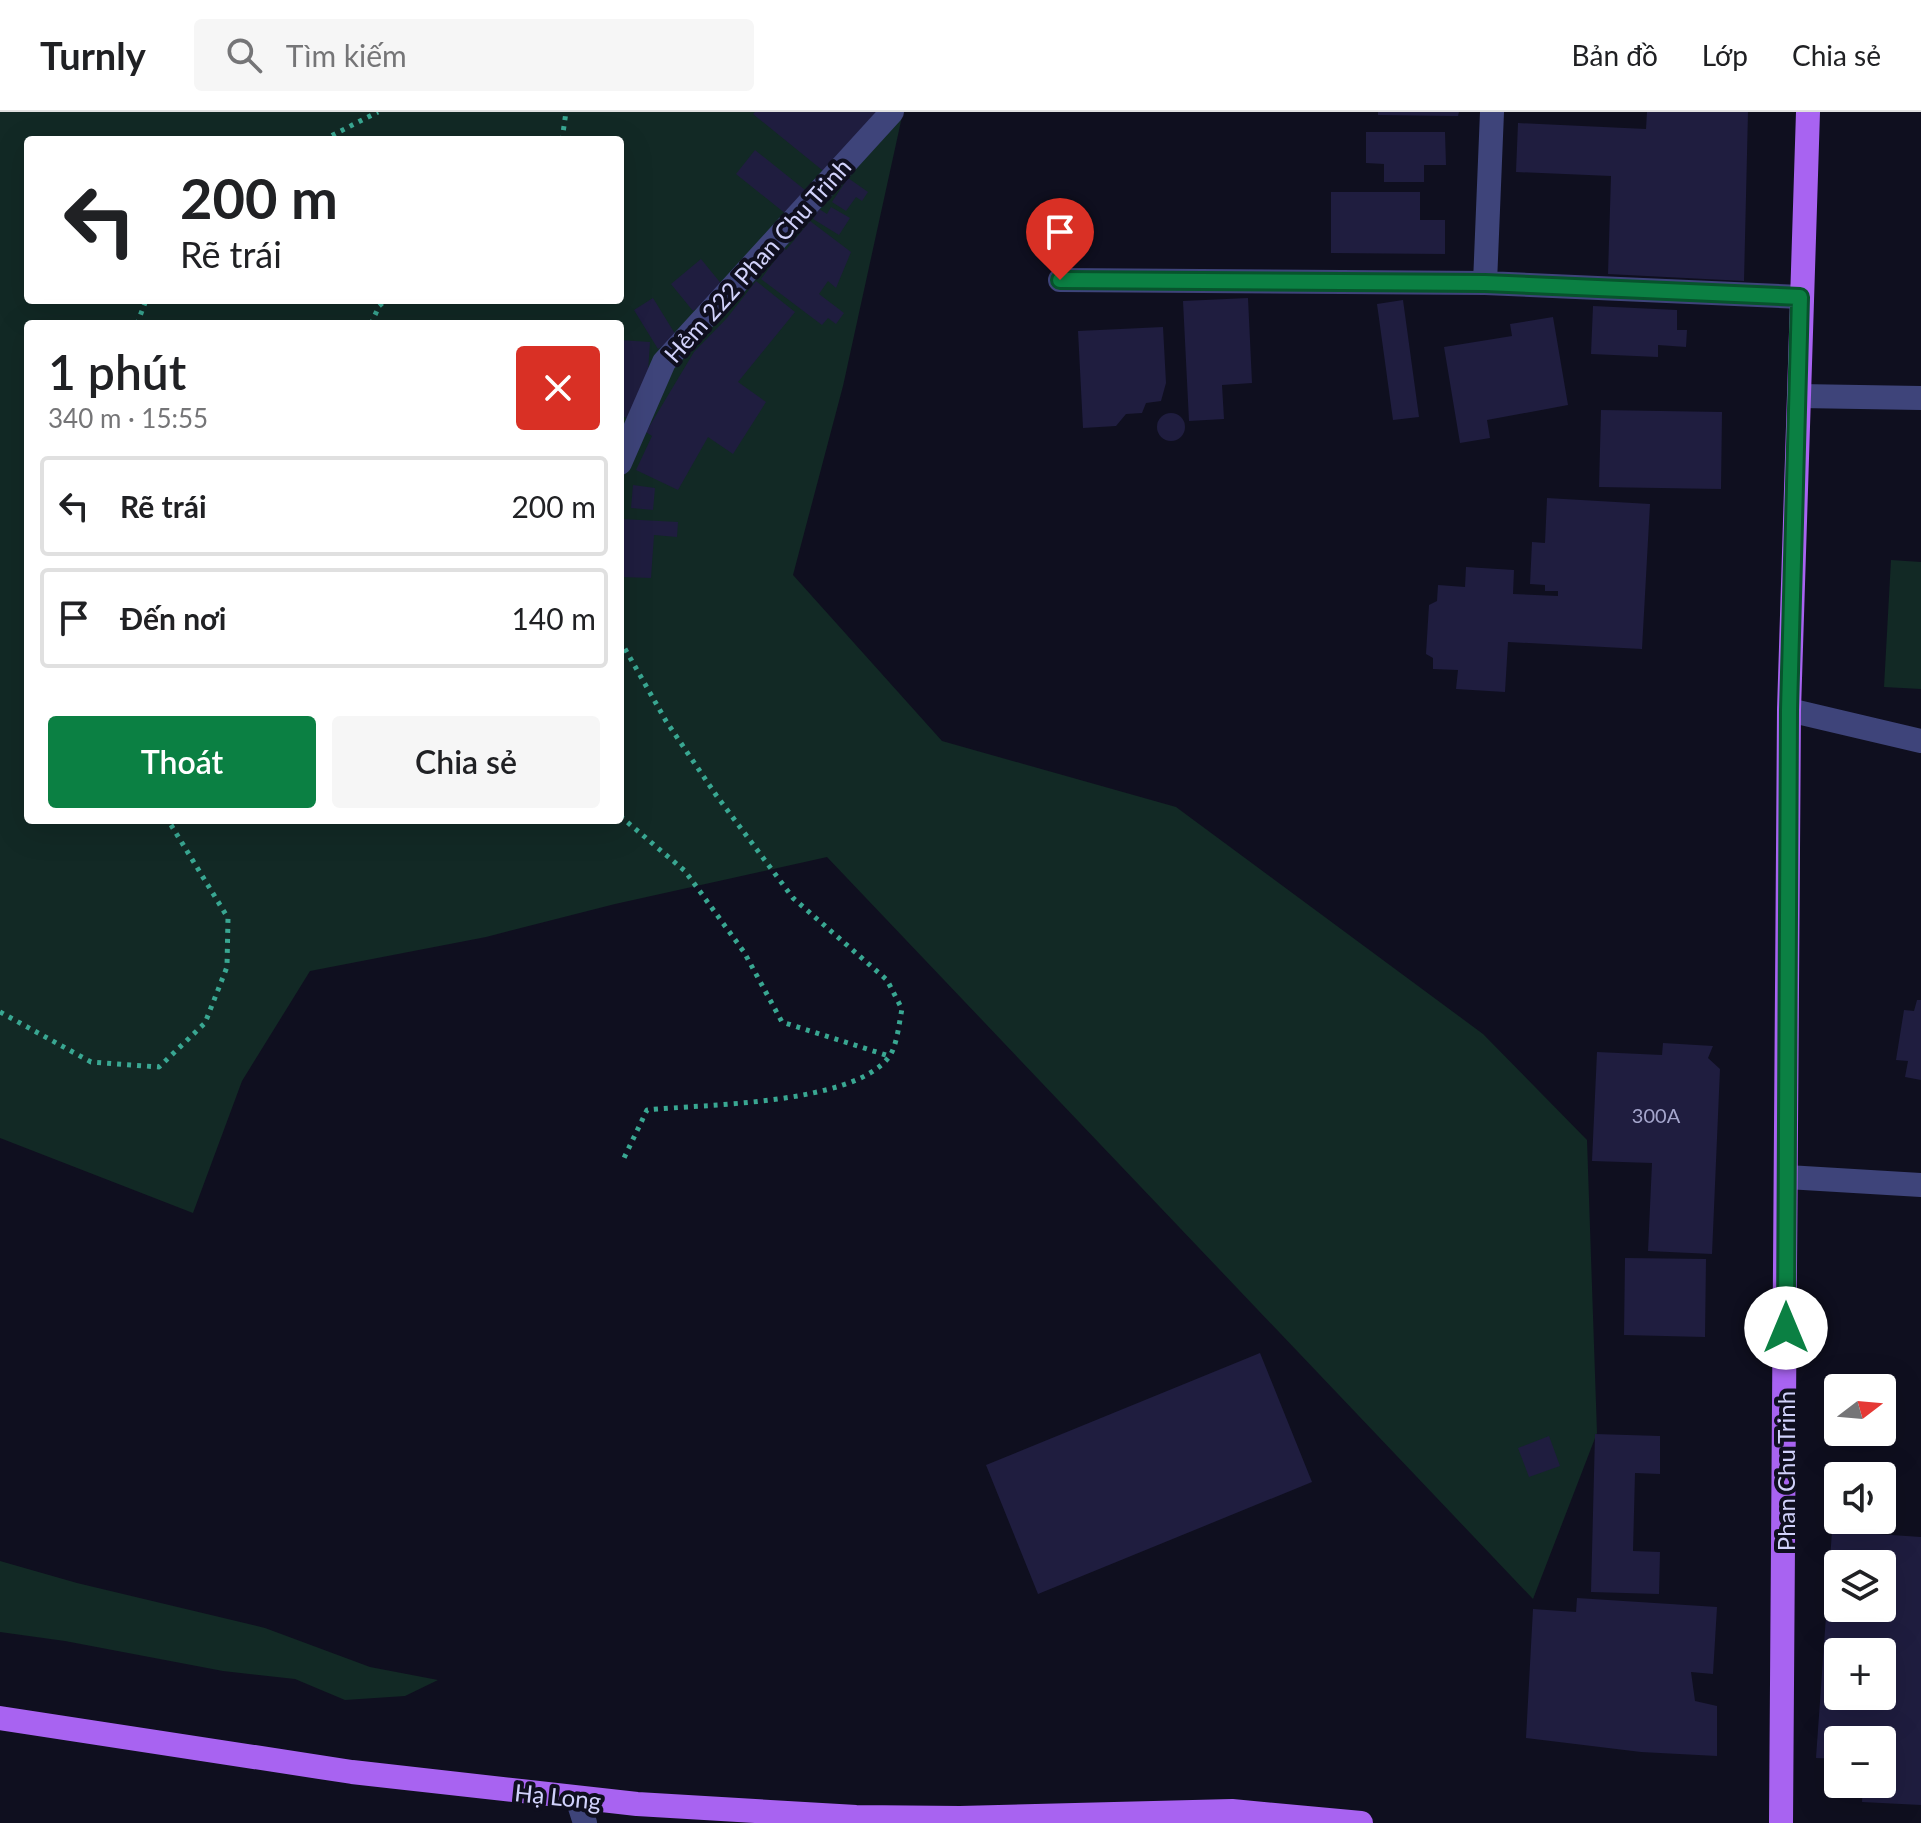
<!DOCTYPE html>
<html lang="vi">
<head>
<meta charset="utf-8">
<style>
  :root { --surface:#fff; --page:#f6f6f6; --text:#202124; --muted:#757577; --line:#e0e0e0; --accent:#0b8043 }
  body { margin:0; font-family:Lato,sans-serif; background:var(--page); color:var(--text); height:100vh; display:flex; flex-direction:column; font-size:30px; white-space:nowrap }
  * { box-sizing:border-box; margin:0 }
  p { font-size:26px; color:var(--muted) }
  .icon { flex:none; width:44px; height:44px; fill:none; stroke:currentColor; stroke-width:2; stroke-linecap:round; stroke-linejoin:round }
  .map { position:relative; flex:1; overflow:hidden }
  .drawer { position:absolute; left:24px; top:208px; width:600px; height:504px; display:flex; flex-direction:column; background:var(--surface); border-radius:8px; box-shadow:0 8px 32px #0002 }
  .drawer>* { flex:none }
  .banner { position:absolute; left:24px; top:24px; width:600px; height:168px; border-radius:8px; box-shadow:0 8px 32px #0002; background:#fff; color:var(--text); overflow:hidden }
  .needle { width:52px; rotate:74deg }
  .buttons { position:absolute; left:1824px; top:1262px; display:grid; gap:16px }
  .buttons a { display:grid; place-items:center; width:72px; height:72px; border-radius:8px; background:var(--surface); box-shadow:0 8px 32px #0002; font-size:40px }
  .pin { position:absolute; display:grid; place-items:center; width:68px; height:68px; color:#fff; margin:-82px -34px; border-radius:50% 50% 50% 0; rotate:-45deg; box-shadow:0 0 8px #0007 }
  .pin .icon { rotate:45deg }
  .me { position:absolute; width:88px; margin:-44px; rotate:0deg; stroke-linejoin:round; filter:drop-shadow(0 0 6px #0008) }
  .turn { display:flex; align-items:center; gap:28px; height:168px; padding:0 24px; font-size:36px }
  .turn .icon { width:104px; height:104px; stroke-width:2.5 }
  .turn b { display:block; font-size:56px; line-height:68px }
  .round { display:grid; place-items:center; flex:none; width:84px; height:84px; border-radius:8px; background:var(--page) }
  .overview { display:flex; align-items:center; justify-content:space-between; height:136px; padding:0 24px }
  h1 { font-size:48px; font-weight:600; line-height:60px }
  .cta { display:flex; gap:16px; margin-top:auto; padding:16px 24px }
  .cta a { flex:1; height:92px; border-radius:8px; background:var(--accent); color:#fff; font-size:32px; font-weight:600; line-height:92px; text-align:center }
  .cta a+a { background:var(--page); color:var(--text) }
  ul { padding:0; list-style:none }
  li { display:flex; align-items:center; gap:24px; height:100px; margin:0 16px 12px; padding:0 8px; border:4px solid var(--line); border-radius:8px }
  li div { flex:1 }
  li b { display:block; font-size:30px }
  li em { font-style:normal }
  header { display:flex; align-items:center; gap:48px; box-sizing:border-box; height:112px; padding:0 40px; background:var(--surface); border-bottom:2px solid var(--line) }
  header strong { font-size:38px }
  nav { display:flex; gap:44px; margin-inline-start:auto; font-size:28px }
  .search { width:560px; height:72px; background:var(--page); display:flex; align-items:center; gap:20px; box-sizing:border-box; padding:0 28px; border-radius:8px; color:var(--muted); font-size:30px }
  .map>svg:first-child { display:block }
  .green { fill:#122925; fill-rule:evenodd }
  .building { fill:#1f1d3f; fill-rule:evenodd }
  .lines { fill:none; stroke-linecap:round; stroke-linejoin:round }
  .path { stroke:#39a792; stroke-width:5; stroke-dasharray:4 6; stroke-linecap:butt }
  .minor { stroke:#3e447a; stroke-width:24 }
  .major { stroke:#a863f1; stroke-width:24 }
  .route-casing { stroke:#07532c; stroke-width:20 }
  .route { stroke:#0b8043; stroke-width:14 }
  .labels { text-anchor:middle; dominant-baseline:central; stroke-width:8; stroke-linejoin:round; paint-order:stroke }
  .number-label { font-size:20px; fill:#a4a5cc }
  .street-label { font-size:24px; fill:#d1d2fb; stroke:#0f0f1f }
</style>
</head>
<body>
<header>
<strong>Turnly</strong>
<div class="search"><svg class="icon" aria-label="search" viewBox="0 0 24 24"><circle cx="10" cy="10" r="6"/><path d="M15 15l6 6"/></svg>Tìm kiếm</div>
<nav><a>Bản đồ</a><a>Lớp</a><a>Chia sẻ</a></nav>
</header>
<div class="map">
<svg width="1921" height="1711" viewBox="0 0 1921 1711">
  <rect width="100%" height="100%" fill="#0f0f1f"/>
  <path class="green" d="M0,0H903L843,274L793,463L942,629L1176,695L1483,922L1587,1028L1597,1321L1533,1487L827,745L615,792L486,825L310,859L242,969L193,1101L0,1026ZM28,28H620V188H28ZM28,212H620V708H28Z
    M1891,448L1921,450V577L1884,575Z
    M0,1449L77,1471L265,1516L370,1555L438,1568L405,1584L345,1588L295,1567L223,1559L65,1529L0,1520Z"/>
  <path class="building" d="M755,0H879L827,62L753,2Z
    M1378,0H1459L1458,4L1378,3Z
    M1647,0H1748L1744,169L1608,162L1611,64L1516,60L1518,11L1646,17Z
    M1366,20H1445L1446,53H1424V70H1384V52L1366,51Z
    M755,38L805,78L786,102L736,62Z
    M848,66L868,80L862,89L856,85L846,99L832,90Z
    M1331,80H1420V108H1445V142L1331,141Z
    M831,95L850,106L839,123L813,107L819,97L827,102Z
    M810,109L851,140L836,176L828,169L819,182L844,201L836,212L828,206L822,213L761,167L784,136L786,138Z
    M701,147L723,174L693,199L671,172Z
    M756,169L795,200L738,270L766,290L733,342L708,325L678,378L636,358L652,324L646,320L694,240L727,206Z
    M653,186L677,225L658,237L634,198Z
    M1248,186L1252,271L1222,273L1224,307L1189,309L1183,189Z
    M1403,188L1419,305L1393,308L1377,192Z
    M1593,194L1677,198V218H1687L1686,235L1658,233V245L1591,242Z
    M1553,205L1568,293L1487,308L1490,326L1460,331L1444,235L1512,224L1510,212Z
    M1163,215L1166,271L1161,289L1146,291L1142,301L1126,302L1116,314L1083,316L1078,219Z
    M620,228L650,230L647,275L627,306L620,303Z
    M1601,298L1722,300L1721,377L1599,375Z
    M1157 315a14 14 0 1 1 28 0a14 14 0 1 1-28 0Z
    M633,373L655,376L653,398L631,396Z
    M1547,386L1650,392L1642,537L1508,530L1505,580L1456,577L1458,558L1433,557V546L1426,542L1429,493L1437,489L1438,473L1465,475L1466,455L1514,458L1513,482L1558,484V479H1545V473L1530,472L1532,430L1545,431Z
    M621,407L678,410L677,425L654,423L651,466L620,465Z
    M1917,888H1921V968L1905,965L1908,949L1896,948L1904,898L1914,899Z
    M1663,931L1713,934L1708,946L1720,957L1712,1142L1648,1139L1652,1051L1592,1049L1597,940L1662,943Z
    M1625,1146L1706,1147L1705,1225L1624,1223Z
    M1260,1241L1312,1370L1038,1482L986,1353Z
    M1595,1322L1660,1324V1362L1635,1361L1633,1439L1660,1440L1659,1482L1591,1480Z
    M1549,1324L1560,1354L1529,1365L1518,1336Z
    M1832,1419L1921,1425V1693L1862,1690L1863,1672H1882V1628H1838V1647L1816,1646ZM1838,1452H1882V1496H1838ZM1838,1540H1882V1584H1838Z
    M1577,1486L1717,1495L1713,1562L1691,1560L1695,1589L1717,1594V1644L1641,1640L1526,1626L1533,1497L1576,1500Z"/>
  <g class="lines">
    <path class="path" d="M323,28L378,0
      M562,28L566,0
      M137,212L146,188
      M371,212L379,194L386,188
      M620,528L666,609L716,683L793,786L887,868L902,897C899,911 897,934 889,945C852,993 705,992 647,998L624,1046
      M620,704L685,759L744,840L782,910L889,944
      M0,900L91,950L159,955L205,911L227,855L228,806L168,708"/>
    <path class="minor" d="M1060,168L1485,171L1800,185
      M1485,171L1492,0
      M1799,284L1921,286
      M620,351L664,250L892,0
      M1789,598L1921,629
      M1787,1065L1921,1073
      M577,1686L585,1711"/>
    <path class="major" d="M0,1606L352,1660L637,1692L856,1705L960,1706L1232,1699L1361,1711
      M1781,1711L1789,598L1808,0"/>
  </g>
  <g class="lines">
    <defs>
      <path id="route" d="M1060,168L1485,171L1800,185L1789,598L1786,1216"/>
    </defs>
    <use href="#route" class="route-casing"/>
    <use href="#route" class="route"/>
  </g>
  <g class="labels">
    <g class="number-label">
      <text x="1656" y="1003">300A</text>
    </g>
    <g class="street-label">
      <text transform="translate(757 148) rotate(-48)">Hẻm 222 Phan Chu Trinh</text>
      <text transform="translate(1785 1359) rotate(-90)">Phan Chu Trinh</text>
      <text transform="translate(558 1684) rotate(6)">Hạ Long</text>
    </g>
  </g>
</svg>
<div class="buttons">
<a><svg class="needle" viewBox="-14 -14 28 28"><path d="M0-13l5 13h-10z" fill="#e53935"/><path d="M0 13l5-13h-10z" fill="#757577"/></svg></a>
<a><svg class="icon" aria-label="sound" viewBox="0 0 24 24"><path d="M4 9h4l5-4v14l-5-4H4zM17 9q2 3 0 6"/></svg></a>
<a><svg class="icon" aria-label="layers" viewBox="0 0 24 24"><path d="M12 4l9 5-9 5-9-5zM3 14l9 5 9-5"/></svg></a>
<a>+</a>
<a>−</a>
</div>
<div class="pin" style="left:1060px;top:168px;background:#d93025"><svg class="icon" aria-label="arrive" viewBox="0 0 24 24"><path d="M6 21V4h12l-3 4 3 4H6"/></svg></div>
<svg class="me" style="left:1786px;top:1216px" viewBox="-20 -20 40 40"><circle r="19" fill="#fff"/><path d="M0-13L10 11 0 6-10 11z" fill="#0b8043"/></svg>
<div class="banner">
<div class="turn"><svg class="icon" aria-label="left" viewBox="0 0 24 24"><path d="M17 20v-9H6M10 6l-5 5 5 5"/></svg><div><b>200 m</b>Rẽ trái</div></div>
</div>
<section class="drawer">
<div class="overview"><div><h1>1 phút</h1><p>340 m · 15:55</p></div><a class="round" style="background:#d93025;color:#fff"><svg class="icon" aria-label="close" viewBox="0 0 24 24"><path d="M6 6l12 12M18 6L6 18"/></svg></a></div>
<ul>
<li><svg class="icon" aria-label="left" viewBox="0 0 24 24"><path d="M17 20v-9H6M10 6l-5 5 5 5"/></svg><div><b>Rẽ trái</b></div><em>200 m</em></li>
<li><svg class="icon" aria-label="arrive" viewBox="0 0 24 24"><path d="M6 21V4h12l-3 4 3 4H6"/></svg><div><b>Đến nơi</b></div><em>140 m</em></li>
</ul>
<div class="cta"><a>Thoát</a><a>Chia sẻ</a></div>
</section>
</div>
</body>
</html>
